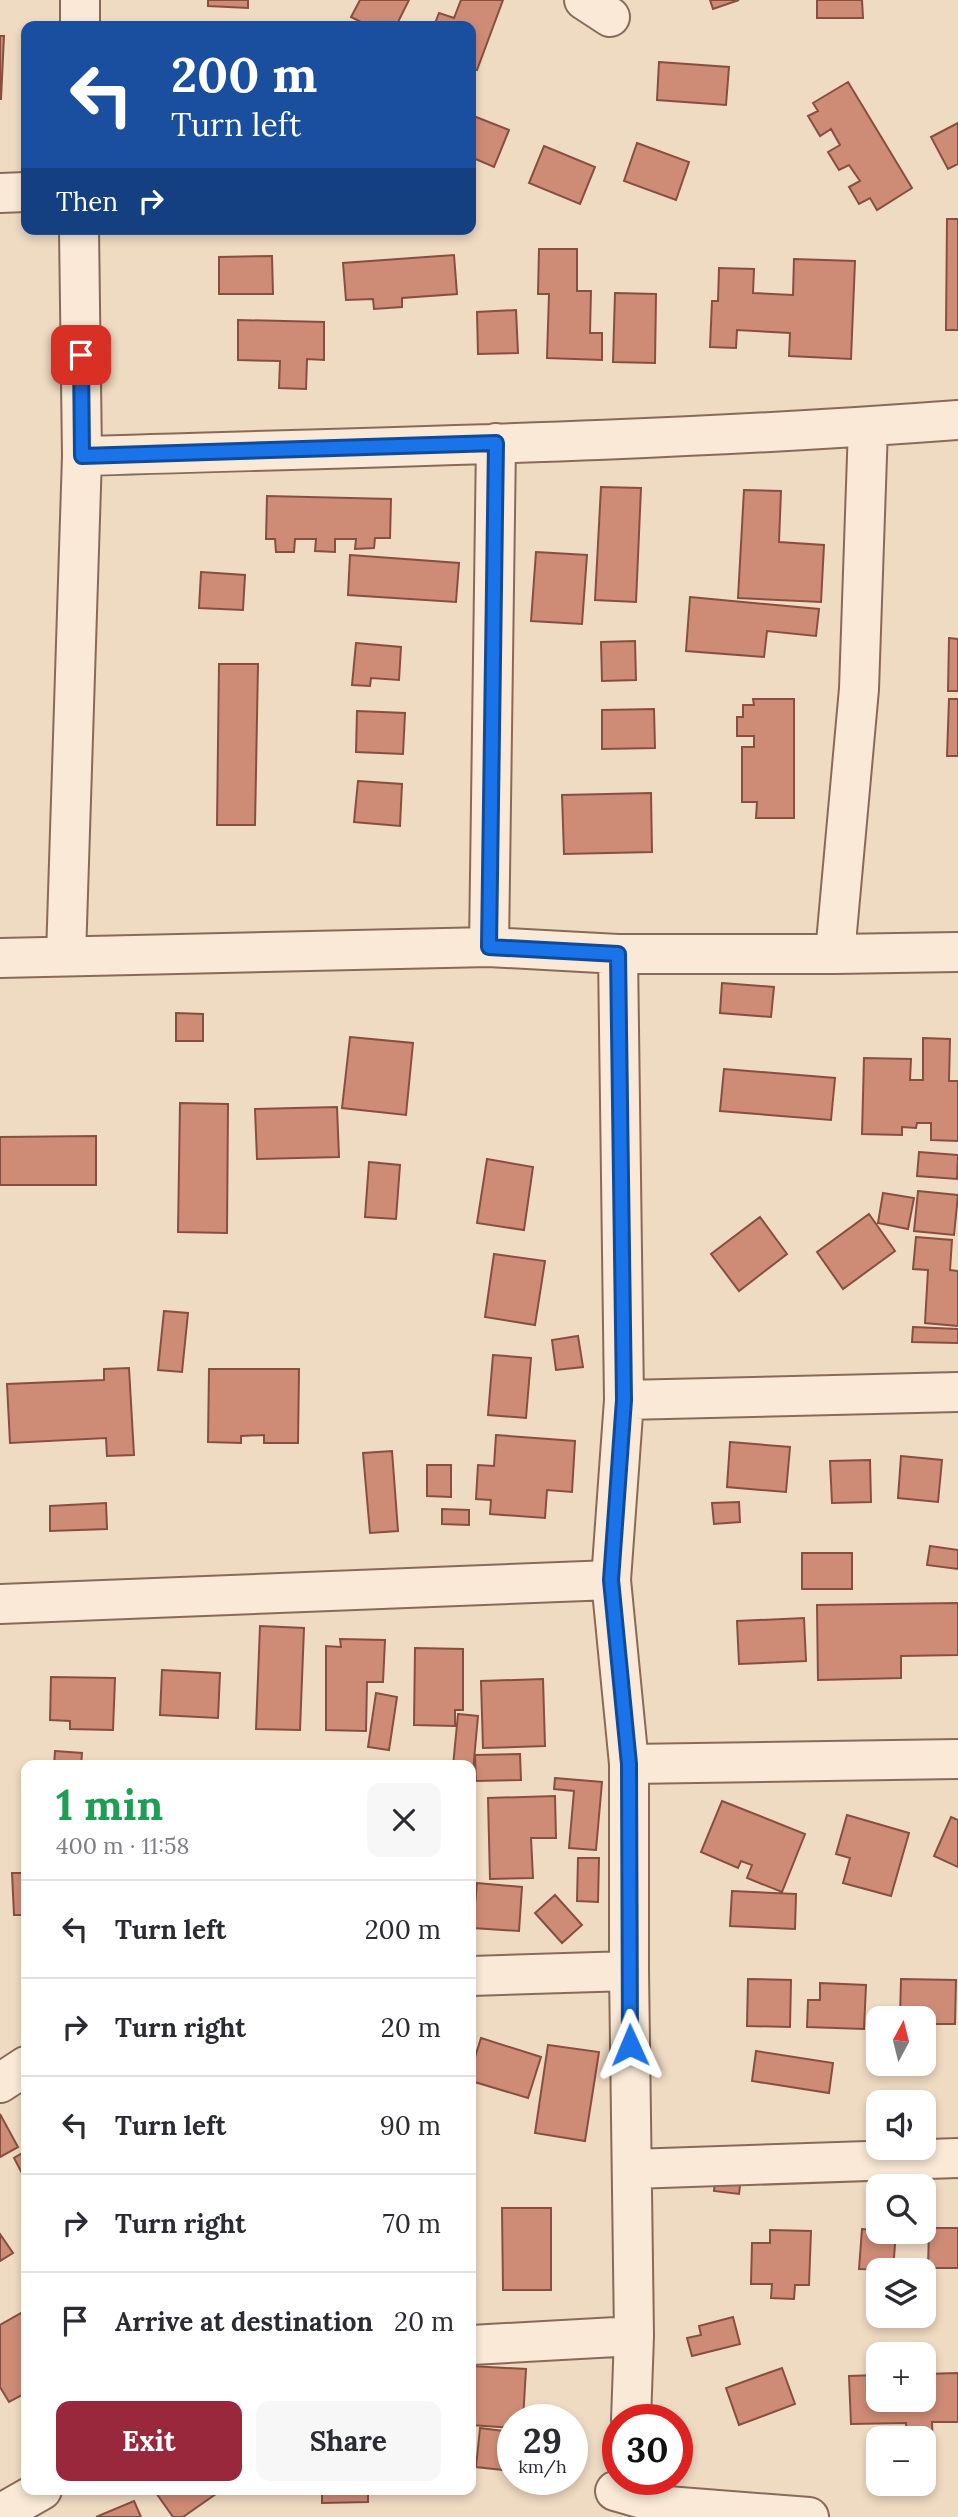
<!DOCTYPE html>
<html lang="en">
<head>
<meta charset="utf-8">
<style>
  :root { --surface:#fff; --page:#f7f7f7; --text:#2b2b33; --muted:#7c7c81; --line:#e1e1e2; --accent:#99283c }
  body { margin:0; font-family:Lora,serif; background:var(--page); color:var(--text); height:100vh; display:flex; flex-direction:column; font-size:26px; white-space:nowrap }
  * { box-sizing:border-box; margin:0 }
  p { font-size:23px; color:var(--muted) }
  .icon { flex:none; width:38px; height:38px; fill:none; stroke:currentColor; stroke-width:2; stroke-linecap:round; stroke-linejoin:round }
  .map { position:relative; flex:1; overflow:hidden }
  .side { position:absolute; left:21px; top:1760px; width:455px; height:735px; display:flex; flex-direction:column; background:var(--surface); border-radius:14px; box-shadow:0 4px 10px #0003 }
  .side>* { flex:none }
  .banner { position:absolute; left:21px; top:21px; width:455px; height:214px; border-radius:14px; box-shadow:0 4px 10px #0003; background:#1a4fa0; color:#fff; overflow:hidden }
  .needle { width:46px; rotate:7deg }
  .fabs { position:absolute; left:866px; top:2006px; display:grid; gap:14px }
  .fabs a { display:grid; place-items:center; width:70px; height:70px; border-radius:14px; background:var(--surface); box-shadow:0 4px 10px #0003; font-size:35px }
  .speed { position:absolute; left:497px; top:2404px; display:flex; gap:14px; font-size:35px; font-weight:700; text-align:center }
  .speed>* { display:grid; place-content:center; width:91px; height:91px; border-radius:50%; background:var(--surface); box-shadow:0 4px 10px #0003; line-height:1 }
  .speed small { font-size:18px; font-weight:400 }
  .speed .limit { border:10px solid #d22; background:#fff; color:#111 }
  .pin { position:absolute; display:grid; place-items:center; width:60px; height:60px; color:#fff; margin:-30px; border-radius:14px; box-shadow:0 4px 10px #0006 }
  .me { position:absolute; width:77px; margin:-38px; rotate:359deg; stroke-linejoin:round; filter:drop-shadow(0 0 5px #0008) }
  .turn { display:flex; align-items:center; gap:24px; height:147px; padding:0 35px; font-size:32px }
  .turn .icon { width:91px; height:91px; stroke-width:2.5 }
  .turn b { display:block; font-size:49px; line-height:60px }
  .then { display:flex; align-items:center; height:66px; padding:0 35px; background:#0003; gap:14px; font-size:26px }
  .round { display:grid; place-items:center; flex:none; width:74px; height:74px; border-radius:14px; background:var(--page) }
  .head { display:flex; align-items:center; justify-content:space-between; height:119px; padding:0 35px }
  h1 { font-size:42px; font-weight:700; line-height:52px; color:#1e9e55 }
  .cta { display:flex; gap:14px; margin-top:auto; padding:14px 35px }
  .cta a { flex:1; height:80px; border-radius:14px; background:var(--accent); color:#fff; font-size:28px; font-weight:700; line-height:80px; text-align:center }
  .cta a+a { background:var(--page); color:var(--text) }
  ul { padding:0; list-style:none }
  li { display:flex; align-items:center; gap:21px; height:98px; padding:0 35px; border-top:2px solid var(--line) }
  li div { flex:1 }
  li b { display:block; font-size:26px }
  li em { font-style:normal }
  .map>svg:first-child { display:block }
  .building { fill:#ce8c77; stroke:#894f3e; stroke-width:2 }
  .lines { fill:none; stroke-linecap:round; stroke-linejoin:round }
  .minor-casing { stroke:#896a59; stroke-width:42 }
  .minor { stroke:#f9e9d6; stroke-width:38 }
  .route-casing { stroke:#114b97; stroke-width:18 }
  .route { stroke:#1a73e8; stroke-width:12 }
</style>
</head>
<body>
<div class="map">
<svg width="958" height="2517" viewBox="0 0 958 2517">
  <rect width="100%" height="100%" fill="#efdac2"/>
  <path class="building" d="M208,0H248V8L208,6Z
    M360,0H409L396,26H369L351,17Z
    M461,0H503L477,70L471,68V26H434L439,13L454,18Z
    M710,0H739L713,9Z
    M817,0H862L863,18H817Z
    M0,36H4L1,99H0Z
    M659,62L729,67L726,105L657,100Z
    M848,82L912,188L877,210L870,198L859,204L849,187L860,181L849,165L839,170L828,152L840,145L831,129L820,136L808,116L818,111L813,103Z
    M471,115L509,130L494,167L471,157Z
    M958,123V164L948,169L931,137Z
    M637,143L689,162L676,200L624,181Z
    M544,146L595,167L580,204L529,183Z
    M947,219H958V330H946Z
    M539,249H577V291H591L590,333H602V360L547,358L549,294H538Z
    M454,255L457,294L402,298V307L374,309L373,299L346,300L343,263Z
    M272,256L273,294H219V257Z
    M794,259L855,261L851,359L789,356L790,333L737,330L736,348L710,347L712,301H718L719,268L754,269L753,293L793,295Z
    M615,293L656,294L655,363L613,362Z
    M516,310L518,353L478,354L477,312Z
    M238,320L324,322V360L307,359L306,389L279,388L280,361L238,360Z
    M601,487L641,488L636,602L595,600Z
    M744,490L781,491L779,542L824,545L821,602L738,598Z
    M267,496L391,499L390,538H375L374,548L355,549L356,539H335V552L315,551L316,539H295L294,552H276L275,539H266Z
    M536,552L587,555L582,624L531,621Z
    M350,555L459,563L456,602L348,595Z
    M201,572L245,575L243,610L199,608Z
    M690,597L819,609L816,636L767,631L764,657L686,651Z
    M949,638L958,639V691H948Z
    M635,641L636,680L602,681L601,642Z
    M356,643L401,647L399,680L371,678L370,686L352,685Z
    M219,664H258L255,825H217Z
    M753,699H794V818H756L757,802H742V747H754V736H737V717H743V705H754Z
    M949,699H958V756H947Z
    M654,709L655,748L602,749V710Z
    M357,711L405,713L403,754L356,752Z
    M358,781L402,784L400,826L354,822Z
    M651,793L652,852L564,854L562,795Z
    M722,983L774,987L771,1017L720,1013Z
    M176,1013L203,1014V1041H176Z
    M350,1037L413,1043L406,1115L342,1108Z
    M923,1038L950,1039L949,1081H958V1141L931,1140V1123H917L916,1128L902,1127V1135L862,1134L864,1058L911,1059L910,1080H923Z
    M724,1069L835,1078L831,1120L720,1111Z
    M180,1103L228,1104L227,1233L178,1232Z
    M337,1107L339,1157L257,1159L255,1109Z
    M96,1136V1185H0V1137Z
    M919,1152L958,1155L957,1179L917,1176Z
    M487,1159L533,1167L524,1230L477,1223Z
    M369,1162L400,1165L396,1219L365,1217Z
    M918,1191L958,1195L954,1235L914,1231Z
    M883,1193L914,1198L908,1229L878,1223Z
    M869,1214L895,1251L843,1289L817,1252Z
    M760,1217L787,1254L739,1291L711,1254Z
    M916,1237L952,1240L950,1270L958,1271V1326L925,1323L928,1270L913,1269Z
    M494,1254L545,1261L535,1325L485,1317Z
    M164,1311L188,1313L182,1372L158,1370Z
    M913,1327L958,1329V1343L912,1342Z
    M578,1336L583,1367L556,1370L552,1340Z
    M493,1355L531,1358L526,1418L488,1415Z
    M129,1368L134,1455L107,1456L106,1438L10,1443L7,1384L104,1380V1369Z
    M209,1369H299L298,1443H264V1435L241,1436V1443L208,1442Z
    M496,1435L575,1441L572,1492L547,1490L545,1518L490,1514L491,1500L476,1499L478,1465L494,1466Z
    M730,1442L790,1447L786,1492L727,1487Z
    M392,1451L398,1531L370,1533L363,1453Z
    M901,1456L942,1460L938,1502L898,1498Z
    M870,1460L871,1502L832,1503L830,1461Z
    M427,1465H451V1497L427,1496Z
    M739,1502L740,1522L714,1524L712,1503Z
    M106,1503L107,1529L50,1531V1506Z
    M442,1509L469,1510V1525L442,1524Z
    M930,1546L958,1550V1569L927,1565Z
    M802,1553H852V1589H802Z
    M958,1603V1655L901,1656V1678L818,1680L817,1605Z
    M804,1618L806,1661L739,1664L737,1621Z
    M260,1626L304,1628L300,1730L256,1729Z
    M340,1639L385,1640L383,1682H367L366,1731L326,1730V1646L341,1647Z
    M415,1648L463,1649V1710H455V1726L414,1725Z
    M162,1670L220,1673L218,1718L160,1715Z
    M51,1677L115,1678L113,1730L70,1729V1721L50,1720Z
    M543,1679L545,1746L483,1748L481,1681Z
    M376,1693L397,1697L389,1750L368,1747Z
    M458,1714L478,1716L473,1771L471,1766H453Z
    M55,1751L82,1753L81,1766H54Z
    M520,1754L521,1780L476,1781L475,1755Z
    M555,1778L602,1782L596,1850L569,1848L574,1791L554,1789Z
    M555,1796L556,1838H531L533,1878L490,1879L488,1798Z
    M722,1801L805,1834L782,1892L747,1878L752,1865L741,1861L738,1868L701,1852Z
    M847,1815L909,1833L891,1896L843,1883L850,1858L836,1854Z
    M951,1817L958,1820V1867L934,1856Z
    M578,1858H599L598,1902L577,1901Z
    M12,1873H26V1915H14Z
    M477,1883L522,1887L519,1931L473,1928Z
    M732,1891L796,1894L795,1929L730,1926Z
    M555,1895L582,1925L562,1943L535,1913Z
    M748,1979L791,1980L790,2027L747,2026Z
    M901,1979L956,1980L955,2024H924V2018H900Z
    M820,1983L866,1985L864,2029L807,2027L808,2000H820Z
    M481,2038L541,2057L528,2098L471,2081V2070Z
    M548,2045L599,2052L585,2141L535,2133Z
    M756,2051L833,2063L829,2093L752,2081Z
    M0,2114L18,2147L0,2157Z
    M26,2151V2181L14,2158Z
    M716,2174L741,2178L739,2194L714,2191Z
    M502,2208H551V2290H503Z
    M929,2228H958V2268H928Z
    M862,2229L896,2232L893,2270L859,2269Z
    M770,2230L811,2231L809,2285H795L794,2299L771,2298L772,2284H751L752,2243H770Z
    M0,2234L13,2253L0,2261Z
    M471,2258L475,2259V2306H471Z
    M23,2312L26,2318V2393L9,2402L0,2387V2325Z
    M733,2317L740,2344L692,2356L687,2338L701,2335L699,2326Z
    M471,2366L526,2369L523,2420H513V2428L471,2425Z
    M782,2368L795,2404L739,2425L726,2388Z
    M958,2373V2422H932L933,2453L924,2454V2438H907L906,2423L851,2424L849,2376L878,2375V2399H924V2374Z
    M480,2428L513,2432V2471L476,2467Z
    M154,2490H219L220,2491L183,2517H173Z
    M322,2490H368V2502L322,2503Z
    M134,2501L141,2517H96Z"/>
  <g class="lines">
    <defs>
      <path id="minor" d="M584,0L610,17
        M80,26V0
        M0,193L26,192
        M82,456C374,447 667,442 958,420
        M489,947L496,443
        M618,954L624,1400L611,1580L629,1764V1971L634,2336L631,2420
        M835,954L859,689L868,427
        M66,956L82,456L79,229
        M0,958L489,947L618,954H835L958,952
        M624,1400L958,1392
        M0,1604L611,1580
        M629,1764L958,1759
        M471,1976L629,1971
        M0,2083L26,2066
        M632,2169L958,2158
        M471,2345L634,2336
        M615,2491L667,2506L809,2517
        M0,2514L42,2490"/>
    </defs>
    <use href="#minor" class="minor-casing"/>
    <use href="#minor" class="minor"/>
  </g>
  <g class="lines">
    <defs>
      <path id="route" d="M81,355L82,456L496,443L489,947L618,954L624,1400L611,1580L629,1764L630,2045"/>
    </defs>
    <use href="#route" class="route-casing"/>
    <use href="#route" class="route"/>
  </g>
</svg>
<div class="fabs">
<a><svg class="needle" viewBox="-14 -14 28 28"><path d="M0-13l5 13h-10z" fill="#e53935"/><path d="M0 13l5-13h-10z" fill="#7c7c81"/></svg></a>
<a><svg class="icon" aria-label="sound" viewBox="0 0 24 24"><path d="M4 9h4l5-4v14l-5-4H4zM17 9q2 3 0 6"/></svg></a>
<a><svg class="icon" aria-label="search" viewBox="0 0 24 24"><circle cx="10" cy="10" r="6"/><path d="M15 15l6 6"/></svg></a>
<a><svg class="icon" aria-label="layers" viewBox="0 0 24 24"><path d="M12 4l9 5-9 5-9-5zM3 14l9 5 9-5"/></svg></a>
<a>+</a>
<a>−</a>
</div>
<div class="speed"><div>29<small>km/h</small></div><div class="limit">30</div></div>
<div class="pin" style="left:81px;top:355px;background:#d93025"><svg class="icon" aria-label="arrive" viewBox="0 0 24 24"><path d="M6 21V4h12l-3 4 3 4H6"/></svg></div>
<svg class="me" style="left:630px;top:2045px" viewBox="-20 -20 40 40"><path d="M0-17L14 15 0 8-14 15z" fill="#1a73e8" stroke="#fff" stroke-width="4"/></svg>
<div class="banner">
<div class="turn"><svg class="icon" aria-label="left" viewBox="0 0 24 24"><path d="M17 20v-9H6M10 6l-5 5 5 5"/></svg><div><b>200 m</b>Turn left</div></div>
<div class="then">Then<svg class="icon" aria-label="right" viewBox="0 0 24 24"><path d="M7 20v-9h11M14 6l5 5-5 5"/></svg></div>
</div>
<section class="side">
<div class="head"><div><h1>1 min</h1><p>400 m · 11:58</p></div><a class="round"><svg class="icon" aria-label="close" viewBox="0 0 24 24"><path d="M6 6l12 12M18 6L6 18"/></svg></a></div>
<ul>
<li><svg class="icon" aria-label="left" viewBox="0 0 24 24"><path d="M17 20v-9H6M10 6l-5 5 5 5"/></svg><div><b>Turn left</b></div><em>200 m</em></li>
<li><svg class="icon" aria-label="right" viewBox="0 0 24 24"><path d="M7 20v-9h11M14 6l5 5-5 5"/></svg><div><b>Turn right</b></div><em>20 m</em></li>
<li><svg class="icon" aria-label="left" viewBox="0 0 24 24"><path d="M17 20v-9H6M10 6l-5 5 5 5"/></svg><div><b>Turn left</b></div><em>90 m</em></li>
<li><svg class="icon" aria-label="right" viewBox="0 0 24 24"><path d="M7 20v-9h11M14 6l5 5-5 5"/></svg><div><b>Turn right</b></div><em>70 m</em></li>
<li><svg class="icon" aria-label="arrive" viewBox="0 0 24 24"><path d="M6 21V4h12l-3 4 3 4H6"/></svg><div><b>Arrive at destination</b></div><em>20 m</em></li>
</ul>
<div class="cta"><a>Exit</a><a>Share</a></div>
</section>
</div>
</body>
</html>
